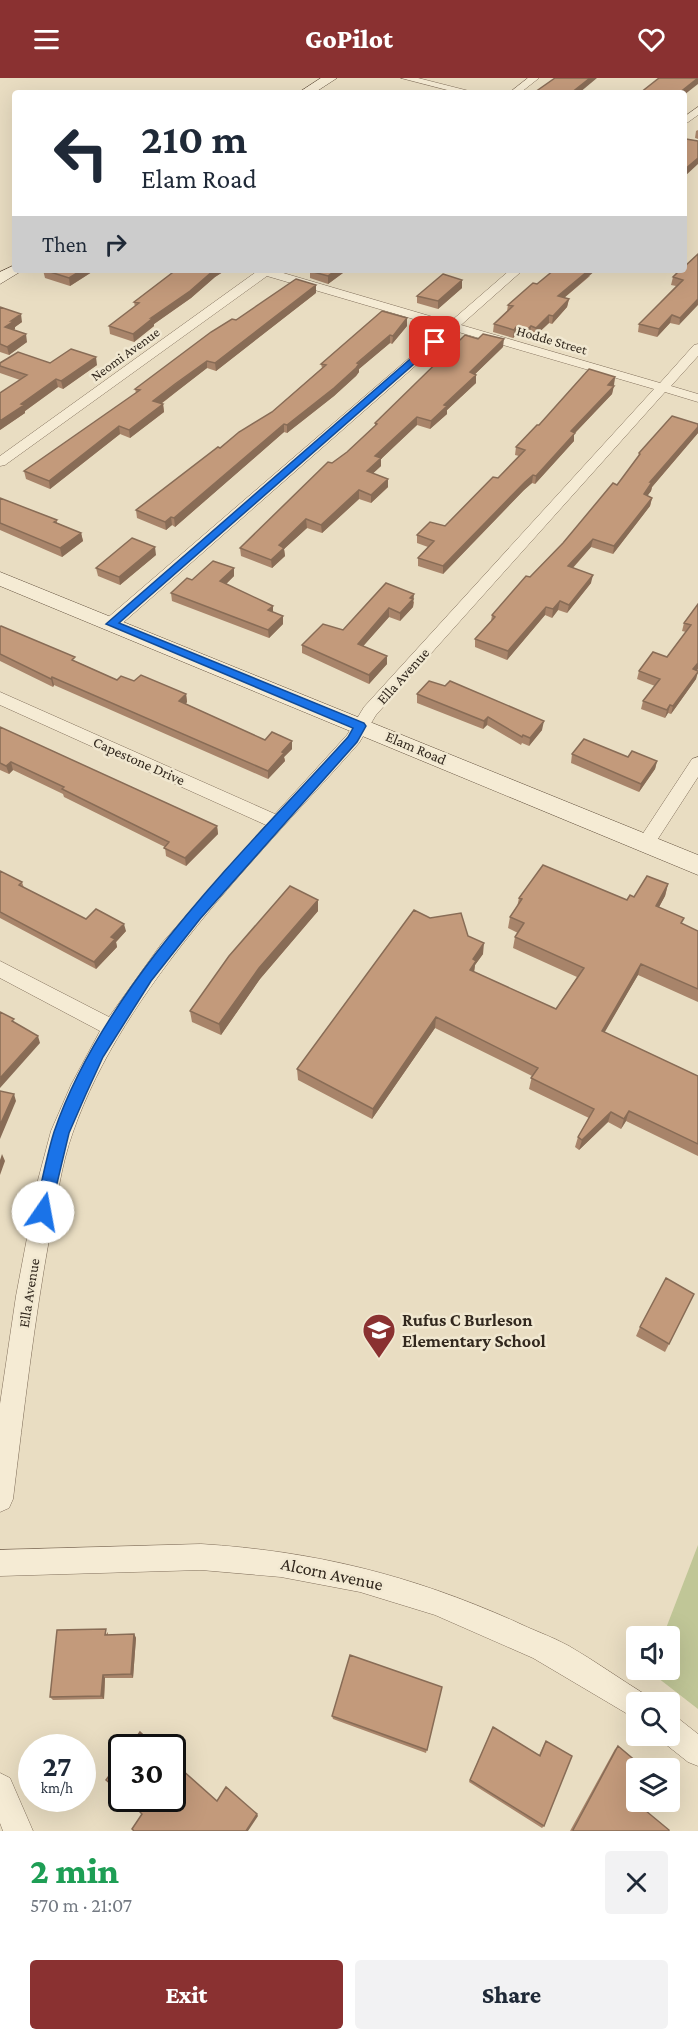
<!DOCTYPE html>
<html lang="en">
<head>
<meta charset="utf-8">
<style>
  :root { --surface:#fff; --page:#f2f2f3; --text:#1f2937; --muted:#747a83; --accent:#8a3131 }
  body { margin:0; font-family:"Crimson Pro",serif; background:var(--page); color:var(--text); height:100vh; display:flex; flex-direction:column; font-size:22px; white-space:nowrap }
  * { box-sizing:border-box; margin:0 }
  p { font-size:20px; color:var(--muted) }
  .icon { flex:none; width:33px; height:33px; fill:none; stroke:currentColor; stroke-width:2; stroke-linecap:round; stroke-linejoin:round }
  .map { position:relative; height:1753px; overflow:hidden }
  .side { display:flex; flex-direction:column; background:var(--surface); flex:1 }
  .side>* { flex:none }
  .banner { position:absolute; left:12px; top:12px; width:675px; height:183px; border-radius:6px; box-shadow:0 6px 24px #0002; background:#fff; color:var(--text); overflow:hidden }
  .tools { position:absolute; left:626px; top:1548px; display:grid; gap:12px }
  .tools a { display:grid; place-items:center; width:54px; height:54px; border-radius:6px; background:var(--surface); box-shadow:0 6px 24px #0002; font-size:30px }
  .speed { position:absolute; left:18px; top:1656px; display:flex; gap:12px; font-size:30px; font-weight:700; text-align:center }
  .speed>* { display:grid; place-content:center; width:78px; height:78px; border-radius:50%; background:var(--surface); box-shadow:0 6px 24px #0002; line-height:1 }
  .speed small { font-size:15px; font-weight:400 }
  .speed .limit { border:3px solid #111; border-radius:9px; background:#fff; color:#111 }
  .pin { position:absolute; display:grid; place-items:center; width:51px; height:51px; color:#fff; margin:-26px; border-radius:12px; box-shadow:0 3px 9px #0006 }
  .me { position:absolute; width:66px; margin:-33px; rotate:12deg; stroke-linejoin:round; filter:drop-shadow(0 0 4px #0008) }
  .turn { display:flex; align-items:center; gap:21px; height:126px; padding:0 30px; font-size:27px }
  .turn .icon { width:78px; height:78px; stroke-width:2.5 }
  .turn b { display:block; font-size:42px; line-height:51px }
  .then { display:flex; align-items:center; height:57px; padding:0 30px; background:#0003; gap:12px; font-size:22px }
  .round { display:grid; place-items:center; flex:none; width:63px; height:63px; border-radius:6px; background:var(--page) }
  .head { display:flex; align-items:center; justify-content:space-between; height:102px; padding:0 30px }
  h1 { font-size:36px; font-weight:800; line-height:45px; color:#1e9e55 }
  .action { display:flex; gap:12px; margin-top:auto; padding:12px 30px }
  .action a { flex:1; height:69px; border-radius:6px; background:var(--accent); color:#fff; font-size:24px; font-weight:800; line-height:69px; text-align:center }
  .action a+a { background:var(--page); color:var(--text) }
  header { display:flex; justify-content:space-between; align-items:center; height:78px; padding:0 30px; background:var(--accent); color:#fff; font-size:27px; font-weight:800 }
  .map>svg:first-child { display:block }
  .green { fill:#c0c697 }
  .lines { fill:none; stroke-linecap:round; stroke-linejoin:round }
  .street-casing { stroke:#816f5b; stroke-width:1 }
  .secondary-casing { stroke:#63513e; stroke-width:1 }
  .street { fill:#f5ebd4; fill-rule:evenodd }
  .secondary { fill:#f5ebd4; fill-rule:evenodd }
  .wall { fill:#a8846a }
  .shaded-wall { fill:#886c56 }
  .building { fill:#c39a7b; stroke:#886c56; stroke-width:1.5 }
  .route { fill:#1a73e8; stroke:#114b97; stroke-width:1.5 }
  .labels { text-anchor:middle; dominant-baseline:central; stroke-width:5; stroke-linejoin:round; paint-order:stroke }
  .far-street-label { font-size:14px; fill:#32281e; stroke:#f1e8d1 }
  .street-label { font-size:15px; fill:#32281e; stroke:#f1e8d1 }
  .near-poi-label { font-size:18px; font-weight:bold; fill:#32281e; stroke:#f1e8d1; text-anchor:start }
  .near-street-label { font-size:18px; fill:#32281e; stroke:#f1e8d1 }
</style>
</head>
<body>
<header><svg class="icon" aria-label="menu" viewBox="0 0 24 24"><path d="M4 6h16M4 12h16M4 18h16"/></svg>GoPilot<svg class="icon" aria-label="heart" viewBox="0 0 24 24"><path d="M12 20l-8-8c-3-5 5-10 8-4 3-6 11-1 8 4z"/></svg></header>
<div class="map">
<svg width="698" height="1753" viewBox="0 0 698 1753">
  <rect width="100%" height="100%" fill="#e9ddc2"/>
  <path class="green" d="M698,1467V1631L649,1593L669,1592V1558H663Z"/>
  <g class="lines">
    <defs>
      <path id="street" d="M401,0H418L477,15H459Z
        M528,0H539L520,15H509Z
        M698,29V37L684,47V39Z
        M254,192H273L450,244L510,192H523L461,247L660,305L694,267L698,266V278L671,308L698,316V324L665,314L376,637L359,665C258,779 124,908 73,1054C61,1087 57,1122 50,1156C34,1244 24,1332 13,1421L9,1430L0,1434V1326L16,1218L38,1102L51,1053L71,1007L100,953L0,900V883L109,939L162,865L266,747L0,627V614L275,736L347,657L364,629L654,311L455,253L117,550H105L103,546L105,542L444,250L267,198L5,387L0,388V378L256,194Z
        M698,679V699L652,770L646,772L640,770L637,765L640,760L692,681Z
        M201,1466C314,1473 411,1497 514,1543C532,1552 551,1558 569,1568C595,1583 620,1601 646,1617L649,1624H636V1641L533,1580L435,1537L360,1514L281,1499L201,1492L0,1498V1472Z
        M669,1637L679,1641L698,1656V1688L688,1684L659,1661L657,1658H669Z
        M0,1695L10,1700L33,1753H3L0,1745Z"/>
      <path id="secondary" d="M321,0H337L314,15H298Z
        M15,187V192H23L0,206V194Z
        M0,494L698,777V797L0,508Z"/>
    </defs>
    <use href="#street" class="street-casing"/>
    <use href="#secondary" class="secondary-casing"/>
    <use href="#street" class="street"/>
    <use href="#secondary" class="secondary"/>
  </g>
  <path class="wall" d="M698,52V61L695,60L696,53Z
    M698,176L679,247L670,245L657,259L638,254L639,246L676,208L671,207L673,199Z
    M43,192H95L70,208L45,200Z
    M176,192H226L215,199L191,220L154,246V248L134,264L110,256L109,248L135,229L134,224Z
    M310,192H347L328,206L310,200Z
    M590,198L564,220L569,221L567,229L552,246L549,245L535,258L530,256L526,260L516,257L513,260L493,254L494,246L507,233L508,227L537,206Z
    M462,210L438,231L417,225V218Z
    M316,215L216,293L207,290L176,314L161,326H163L164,334L130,360L120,356L50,411L26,401L24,393L136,315L135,311Z
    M0,229L22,244L15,249V251L14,252L27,264L9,277L0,274Z
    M407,248L392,266L390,265L359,291V294L356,298L334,318L287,355L284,354L175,449L172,447L166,452L137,440L136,432L220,370L272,334L322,290L321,286Z
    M503,269L475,296L476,297V305L447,332V336L430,351L417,347L381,381V388L373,395L388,409L371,425L359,421L322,455L307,450L284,471L285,478L272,490L241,478L240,470L332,385L347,374L375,349V345Z
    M0,285H50L97,287L63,311L58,309L25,333V335L0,352L20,302L0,295Z
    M615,299L612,316L574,356V363L535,406L532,405L524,412L443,496L418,488V480L428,469L417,465V457L445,448L498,400L519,378L515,377L516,369L539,347Z
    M698,346V355L652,409L651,413L647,418L652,420L650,428L613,476L591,469L573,490L591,505L567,535L558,532L552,540L545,537L507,582L475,569V561L491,543L492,537L563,465L617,407L638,379L639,375Z
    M0,420L57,442V445L81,455L83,463L62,479L0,452Z
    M156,477L120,507L98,498L96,490Z
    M234,490V498L226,506L273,534L283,546L269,560L172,523L171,515L192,502Z
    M386,505L414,524L413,529L400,543L389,539L363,568L387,578V586L369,606L302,575V567L343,552Z
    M698,526V591L697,592L696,601L671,636L668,635L665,640L641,631L643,623L655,608L637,601L639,593L667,579L686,554L682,553L684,545Z
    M0,549L117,602L134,603L186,616L187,624L186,626L265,662L292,663V671L284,679L285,683L268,701L54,607L53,609L0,583Z
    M417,616L542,652L529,668L522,665L521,667L487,647L483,651L417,625Z
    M0,649L217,748L218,756L186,788L166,778L165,769L64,719L63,716L13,692L9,696L0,692Z
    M572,676L657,683L655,691L639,714L571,685Z
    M0,793L22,804L24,810L86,841L126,853L116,864L117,869L96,891L0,840Z
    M668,806L665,818L659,829L682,846L698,853V924L638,897L604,954L698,998V1078L626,1043L621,1051L608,1044L579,1072L575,1069L578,1059L589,1040L529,1011L532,998L435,950L372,1041L298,1002L297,991L468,858L483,876L475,887L474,894L556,931L577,899L513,870L515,859L518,855L508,850L510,839L517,829L519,820L627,822Z
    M318,822V833L260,901L221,957L192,944L190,933Z
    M694,1216L665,1274L636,1258L640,1249Z
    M108,1554V1557L134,1556L136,1560L133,1600H105L104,1621L53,1622L50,1619Z
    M442,1609L426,1675L333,1641L332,1638Z
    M493,1649L539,1677L544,1666L546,1663L544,1748L542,1750L469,1704Z
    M618,1668L640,1728L669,1753H570L615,1671Z"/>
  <path class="shaded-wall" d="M590,0H597L579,15H571Z
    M698,0V6L684,17V15H679Z
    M698,80V86L684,99V92Z
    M82,192H95L70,208L69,200Z
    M214,192H226L215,199L191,220L154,246V248L134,264L133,256L151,240Z
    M336,192H347L328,206V198Z
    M589,192H596L557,226L558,218Z
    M462,202V210L438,231V223Z
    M316,207V215L216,293L215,285Z
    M569,221L567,229L552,246L553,238Z
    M698,221V227L679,247L680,240Z
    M21,236L22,244L15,249V251L6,257L5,249L11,243Z
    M549,237V245L535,258L536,250Z
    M672,237L670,245L657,259L659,251Z
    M407,240V248L392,266L393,258Z
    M531,248L530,256L526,260L527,252Z
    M516,249V257L513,260L514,252Z
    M26,256L27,264L9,277L7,269Z
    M390,257V265L359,291V294L356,298L334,318L287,355V347Z
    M504,261L503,269L469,302L470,294Z
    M96,279L97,287L63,311L61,303Z
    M207,283V290L154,331L153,323Z
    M476,297V305L447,332V336L430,351L431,343L444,327Z
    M615,299L614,307L607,315L608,307Z
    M56,301L58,309L25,333V335L0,352V343L21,326Z
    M614,308L612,316L574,356V363L535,406L536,398L571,353Z
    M163,326L164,334L130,360L129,352Z
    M417,339V347L381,381V388L367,401V393L375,378Z
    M284,346V354L175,449L174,440Z
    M119,348L120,356L50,411L49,403Z
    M698,349V355L652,409L651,413L642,425L644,416L650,404Z
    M533,397L532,405L524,412L443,496V488L525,404Z
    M388,401V409L371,425V417Z
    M359,412V421L322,455L321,447Z
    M652,420L650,428L613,476L614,468Z
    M171,439L172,447L166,452L165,444Z
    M306,441L307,450L284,471L285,478L272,490L271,482L279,467Z
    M81,455L83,463L62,479L60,470Z
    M593,461L591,469L567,496L568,488Z
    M155,469L156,477L120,507L119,499Z
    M234,490V498L221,511L220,503Z
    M593,497L591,505L567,535L569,527Z
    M414,516L413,529L400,543V535L410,520Z
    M560,523L558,532L552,540L553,531Z
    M273,528V536L268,532Z
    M546,529L545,537L507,582L508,573Z
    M389,530V539L358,574V566Z
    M283,538V546L269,560L268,552Z
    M387,578V586L369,606V597Z
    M698,585V591L691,599L693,591Z
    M698,594L696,601L671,636L673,628Z
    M52,599L54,607L53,609L51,601Z
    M186,616L187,624L180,631L179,623Z
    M670,627L668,635L665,640L667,632Z
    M488,639L487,647L483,651L484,643Z
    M544,643L542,652L529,668L530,660Z
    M292,663V671L284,679L285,683L268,701V693L282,674Z
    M657,683L655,691L639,714L641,706Z
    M11,684L13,692L9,696L6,688Z
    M217,748L218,756L186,788L185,780Z
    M668,806L665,818L653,840L656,828Z
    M318,822V833L260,901L221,957L219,946L259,890Z
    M124,846L126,853L116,864L117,869L96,891L94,884L111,859Z
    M484,865L483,876L475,887L474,894L470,892L473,881Z
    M641,886L638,897L599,964L602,953Z
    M436,939L435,950L372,1041L373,1031Z
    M38,958L40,965L0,1010V1000Z
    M14,1016L16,1023L0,1061V1047Z
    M629,1033L626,1043L621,1051L624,1041Z
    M611,1034L608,1044L579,1072L582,1062Z
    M2,1076L5,1083L0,1097V1082Z
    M134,1556L136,1560L133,1600L131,1596Z
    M103,1597L105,1600L104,1621L101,1618Z
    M257,1736L258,1738L248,1753H246Z"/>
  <path class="building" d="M555,0H590L571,15L535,14Z
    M659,0H698L679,15H640Z
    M686,61L698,63V80L684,92V63Z
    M698,176V221L680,240L672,237L659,251L639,246L683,202L673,199L680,192H684V189Z
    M44,192H82L69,200Z
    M176,192H214L190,213L151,240H153L133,256L109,248L139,225L134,224Z
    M311,192H336L328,198L310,193Z
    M554,192H589L558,218L569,221L553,238L549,237L536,250L531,248L527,252L516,249L514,252L494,246L513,228L508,227L533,205L537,206Z
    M443,196L462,202L438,223L417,218Z
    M296,201L316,207L215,285L207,283L175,306L153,323L163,326L129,352L119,348L49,403L24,393L140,312L135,311L211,254L232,241L236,242Z
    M0,229L21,236L11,243H14L5,249L26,256L7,269L0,266Z
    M382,233L407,240L393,258L390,257L357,285L359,286L356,290L334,310L287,347L284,346L174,440L171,439L165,444L136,432L218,369L220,370L239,354L272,334L326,287L321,286Z
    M483,256L504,261L470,294L476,297L444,327L447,328L431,343L417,339L375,378L381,380L367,393L388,401L371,417L359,412L321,447L306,441L279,467L284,470L271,482L240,470L328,384L332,385L347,374L377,346L375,345L465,257L478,261Z
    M71,271L96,279L61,303L56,301L21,326L24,327L0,343V315L27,297L0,288V285L18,274L50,285Z
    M589,291L615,299L608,307L614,308L571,353L575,355L536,398L533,397L525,404L443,488L418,480L434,463L417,457L430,444L445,448L493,399L498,400L525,372L516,369L537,347H539Z
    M672,338L698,346V349L650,404H652L644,416L652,420L614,468L593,461L568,488L593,497L569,527L560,523L553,531L546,529L508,573L475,561L495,539L492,537L526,498L530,499L563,465L613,405L617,407L640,376L639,375Z
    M0,420L57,442L54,444L81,455L60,470L0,445Z
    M132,460L155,469L119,499L96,490Z
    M213,483L234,490L220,503L273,528L268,532L283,538L268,552L171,515L187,500L192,502Z
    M386,505L414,516L410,520L413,521L400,535L389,530L358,566L387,578L369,597L302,567L323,546L343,552Z
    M698,526V585L693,591L698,593V594L673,628L670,627L667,632L643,623L660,601L639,593L653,574L667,579L691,547L684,545Z
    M1,548L75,579L72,582L117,602L121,598L134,603L141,597L186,616L179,623L265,662L272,654L292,663L282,674L284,675L268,693L52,599L51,601L0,576V549Z
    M429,603L445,608L450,603L544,643L530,660L523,657L522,659L488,639L484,643L417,616Z
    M0,649L217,748L185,780L164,770L169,764L62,711L64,709L11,684L6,688L0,685Z
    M584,661L628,679L632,673L657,683L641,706L572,676Z
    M543,787L627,822L630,817L634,819L647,798L668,806L656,828L684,840L681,845L698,853V911L641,886L602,953L698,998V1066L629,1033L624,1041L611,1034L582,1062L578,1059L594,1031L531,1000L538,990L436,939L373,1031L297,991L414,832L430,840L461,835L468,858L484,865L473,881L476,883L470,892L556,931L584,890L515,859L524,845L510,839L522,821L519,820Z
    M0,793L22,804L19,807L86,841L96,831L124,846L111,859L115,861L94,884L0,834Z
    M290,808L318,822L259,890L219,946L190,933L229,878Z
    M0,934L14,941L12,943L38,958L0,1000Z
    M0,1013L14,1016L0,1047Z
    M666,1200L694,1216L669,1266L640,1249Z
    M106,1551L105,1557L134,1556L131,1596L103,1597L101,1618L50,1619L57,1552Z
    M350,1577L442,1609L427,1672L332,1638Z
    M493,1649L540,1678L546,1663L572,1678L544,1748L470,1702Z
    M140,1654L157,1670H129Z
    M618,1668L644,1690H636V1704L633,1710L636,1712V1724H643L640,1728L669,1752V1753H574L573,1752Z
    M122,1680V1716L106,1702Z
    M172,1683L217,1723L226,1709L257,1736L246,1753H134L132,1751L142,1736L126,1720H172Z"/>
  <path class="route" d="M432,262L439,264L119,545L364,645L366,648L357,664L200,841L151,903L103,979L86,1016L69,1055L49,1139L43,1141L37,1139L35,1134C41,1108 46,1080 54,1054C105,905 244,774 348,659L353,650L106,546Z"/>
  <defs>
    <symbol id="school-pin" viewBox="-11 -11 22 30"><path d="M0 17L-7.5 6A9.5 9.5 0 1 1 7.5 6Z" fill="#8a3131" stroke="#f1e8d1"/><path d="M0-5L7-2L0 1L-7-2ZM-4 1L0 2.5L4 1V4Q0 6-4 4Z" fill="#fff"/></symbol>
  </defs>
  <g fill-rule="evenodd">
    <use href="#school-pin" x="360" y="1233" width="38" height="52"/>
  </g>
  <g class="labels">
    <g class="far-street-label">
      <text transform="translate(552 262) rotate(16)">Hodde Street</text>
      <text transform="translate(125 276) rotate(-36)">Neomi Avenue</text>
    </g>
    <g class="street-label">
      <text transform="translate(403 598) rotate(-48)">Ella Avenue</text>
      <text transform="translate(416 670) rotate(23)">Elam Road</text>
      <text transform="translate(139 683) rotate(24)">Capestone Drive</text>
      <text transform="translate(29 1215) rotate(-81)">Ella Avenue</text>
    </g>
    <g class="near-poi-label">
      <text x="402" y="1242">Rufus C Burleson<tspan x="402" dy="21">Elementary School</tspan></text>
    </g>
    <g class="near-street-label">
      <text transform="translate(332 1496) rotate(12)">Alcorn Avenue</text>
    </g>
  </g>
</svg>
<div class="tools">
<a><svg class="icon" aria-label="sound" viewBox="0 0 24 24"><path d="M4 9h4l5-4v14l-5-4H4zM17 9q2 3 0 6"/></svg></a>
<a><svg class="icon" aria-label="search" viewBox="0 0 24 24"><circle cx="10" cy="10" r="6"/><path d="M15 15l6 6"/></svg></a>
<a><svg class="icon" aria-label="layers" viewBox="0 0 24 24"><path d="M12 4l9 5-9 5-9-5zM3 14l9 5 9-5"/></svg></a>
</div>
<div class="speed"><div>27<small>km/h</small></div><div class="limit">30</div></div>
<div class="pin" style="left:435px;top:264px;background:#d93025"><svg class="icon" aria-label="arrive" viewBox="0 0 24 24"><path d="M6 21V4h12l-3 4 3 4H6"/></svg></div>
<svg class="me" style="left:43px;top:1134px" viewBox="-20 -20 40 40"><circle r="19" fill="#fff"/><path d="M0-13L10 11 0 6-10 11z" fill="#1a73e8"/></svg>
<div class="banner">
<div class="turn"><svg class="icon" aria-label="left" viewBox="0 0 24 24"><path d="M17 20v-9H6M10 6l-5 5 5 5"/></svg><div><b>210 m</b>Elam Road</div></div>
<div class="then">Then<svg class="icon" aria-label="right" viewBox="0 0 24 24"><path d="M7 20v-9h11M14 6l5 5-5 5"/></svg></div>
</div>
</div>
<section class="side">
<div class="head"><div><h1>2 min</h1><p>570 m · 21:07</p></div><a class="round"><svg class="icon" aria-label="close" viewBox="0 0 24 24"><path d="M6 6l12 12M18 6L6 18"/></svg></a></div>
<div class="action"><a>Exit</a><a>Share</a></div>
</section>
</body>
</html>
